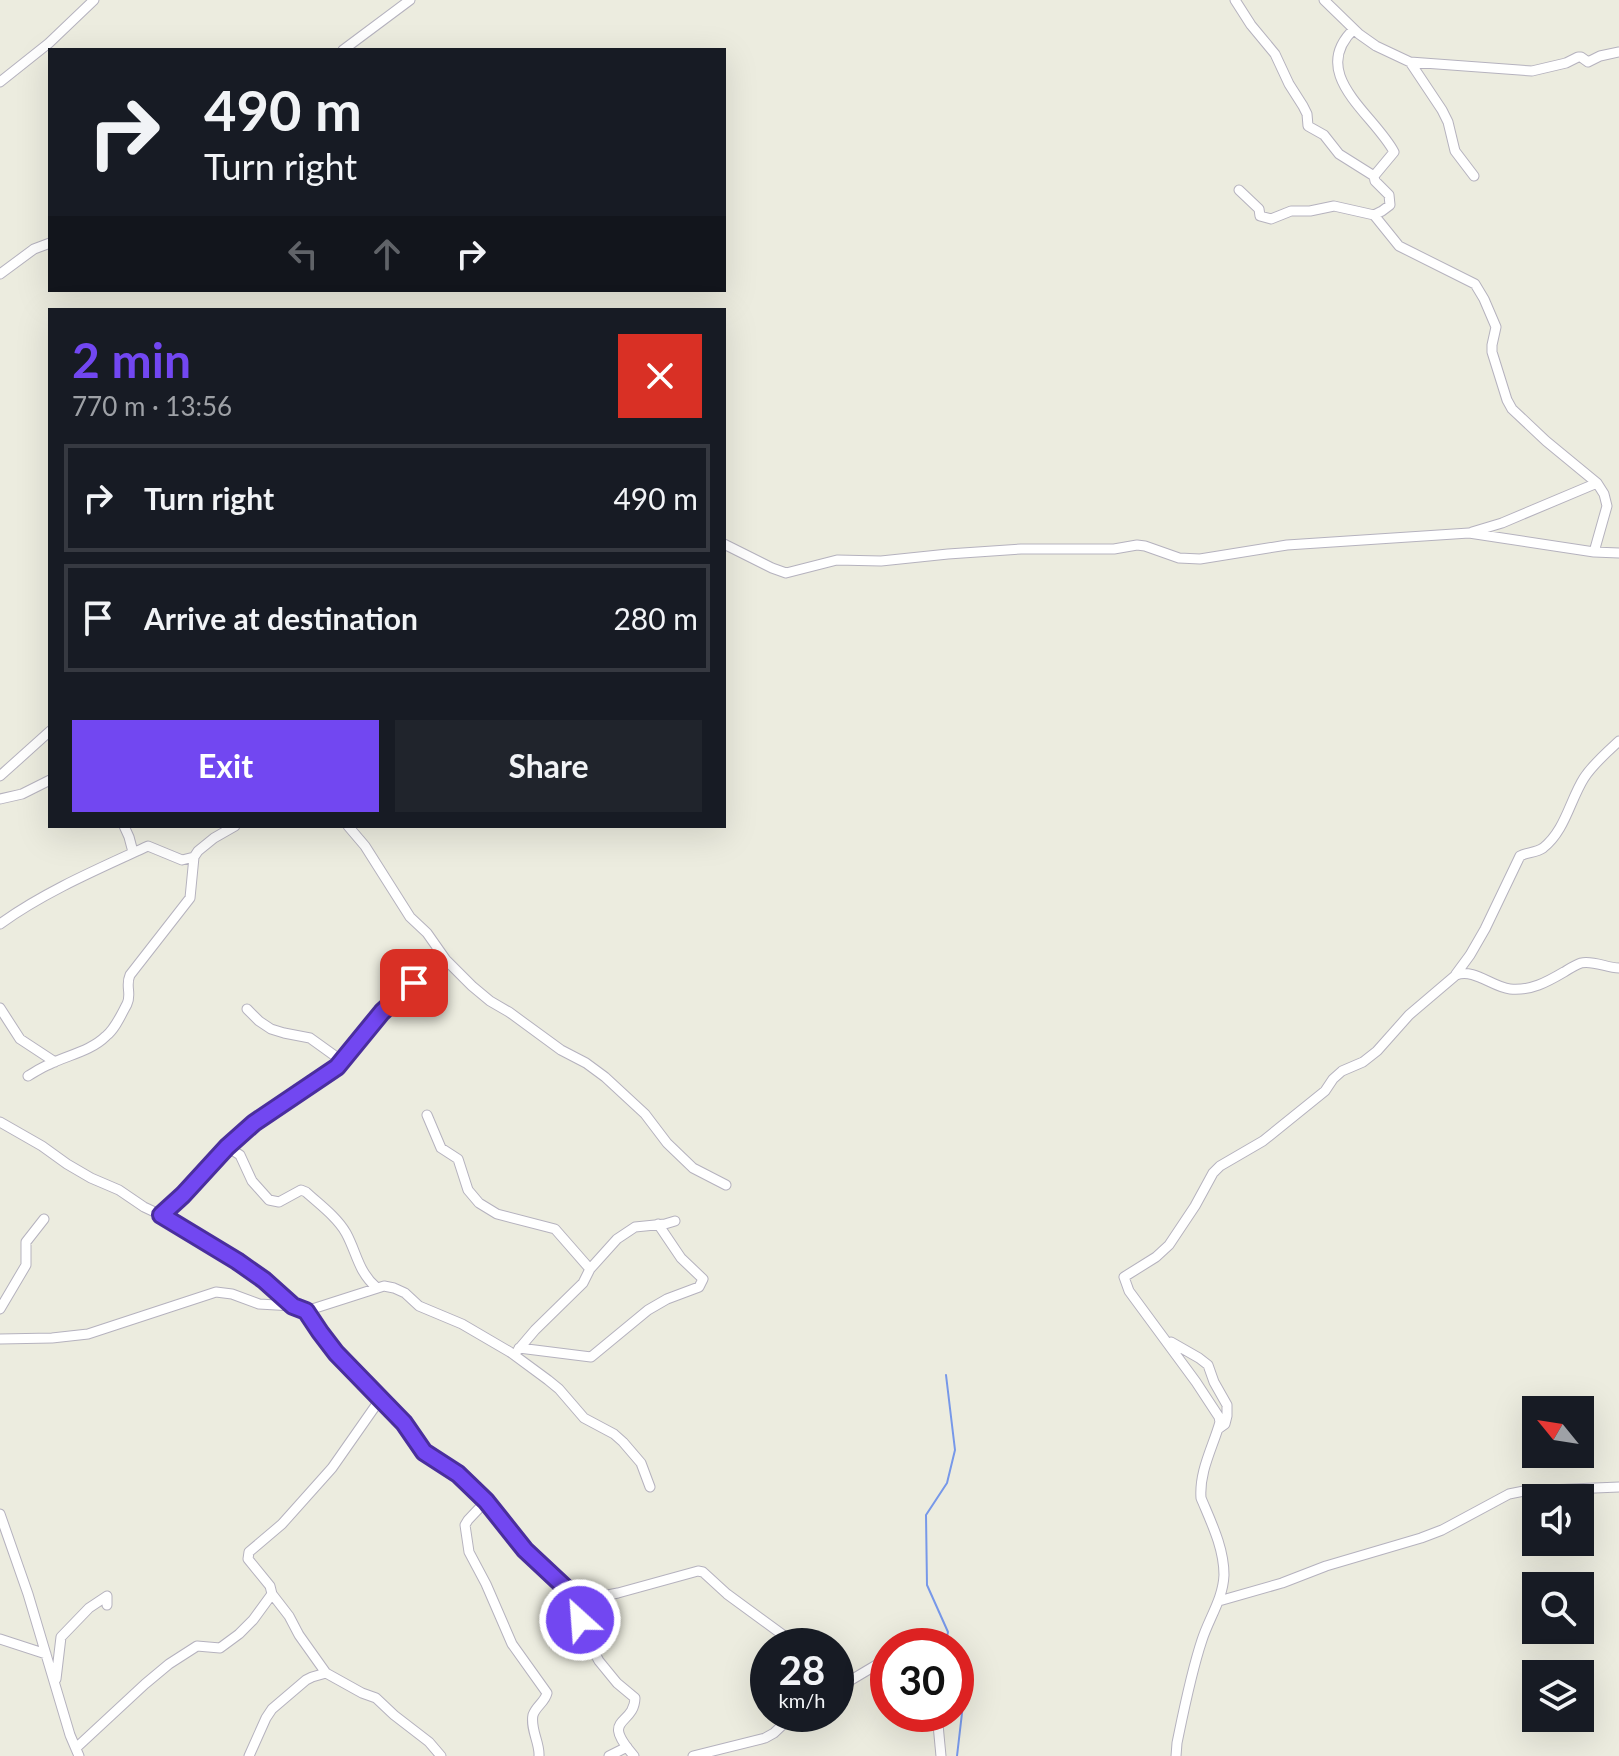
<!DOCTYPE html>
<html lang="en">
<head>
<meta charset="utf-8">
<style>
  :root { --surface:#171b24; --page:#20242c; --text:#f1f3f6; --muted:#9ea1a6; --line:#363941; --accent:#7247f1 }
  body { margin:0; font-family:Lato,sans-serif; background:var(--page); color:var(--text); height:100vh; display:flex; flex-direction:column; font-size:30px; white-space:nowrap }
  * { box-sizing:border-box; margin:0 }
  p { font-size:26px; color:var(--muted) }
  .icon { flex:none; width:44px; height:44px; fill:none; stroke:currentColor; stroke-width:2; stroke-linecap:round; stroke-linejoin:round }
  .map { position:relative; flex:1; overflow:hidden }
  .details { position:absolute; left:48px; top:308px; width:678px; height:520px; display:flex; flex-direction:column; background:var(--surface); border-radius:0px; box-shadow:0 8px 32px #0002 }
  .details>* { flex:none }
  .banner { position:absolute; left:48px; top:48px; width:678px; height:244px; border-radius:0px; box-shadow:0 8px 32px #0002; background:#171b24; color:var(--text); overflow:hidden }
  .needle { width:52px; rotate:300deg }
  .controls { position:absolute; left:1522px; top:1396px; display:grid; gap:16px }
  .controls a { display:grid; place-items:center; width:72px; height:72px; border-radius:0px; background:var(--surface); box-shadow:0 8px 32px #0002; font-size:40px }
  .speed { position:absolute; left:750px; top:1628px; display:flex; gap:16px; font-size:40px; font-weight:700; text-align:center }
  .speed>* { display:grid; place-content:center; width:104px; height:104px; border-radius:50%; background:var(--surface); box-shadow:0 8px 32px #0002; line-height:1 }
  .speed small { font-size:20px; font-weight:400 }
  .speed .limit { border:12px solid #d22; background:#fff; color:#111 }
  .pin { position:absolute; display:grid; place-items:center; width:68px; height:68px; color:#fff; margin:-34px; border-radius:16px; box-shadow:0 4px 12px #0006 }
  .me { position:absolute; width:88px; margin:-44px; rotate:334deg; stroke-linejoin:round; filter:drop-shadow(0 0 6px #0008) }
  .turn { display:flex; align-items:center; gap:28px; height:168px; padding:0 24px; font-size:36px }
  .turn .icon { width:104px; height:104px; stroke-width:2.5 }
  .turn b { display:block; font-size:56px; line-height:68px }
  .lanes { display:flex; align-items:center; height:76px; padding:0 24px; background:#0003; justify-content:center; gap:40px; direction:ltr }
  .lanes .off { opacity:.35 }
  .round { display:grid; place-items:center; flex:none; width:84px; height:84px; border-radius:0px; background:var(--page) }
  .head { display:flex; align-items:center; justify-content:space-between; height:136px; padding:0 24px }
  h1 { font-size:48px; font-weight:700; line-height:60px; color:var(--accent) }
  .primary-button { display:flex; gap:16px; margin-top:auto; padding:16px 24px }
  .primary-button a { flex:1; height:92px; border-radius:0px; background:var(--accent); color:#fff; font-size:32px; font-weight:700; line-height:92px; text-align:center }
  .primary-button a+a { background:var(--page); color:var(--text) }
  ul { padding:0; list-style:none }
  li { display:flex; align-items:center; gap:24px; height:108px; margin:0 16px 12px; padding:0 8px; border:4px solid var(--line); border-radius:0px }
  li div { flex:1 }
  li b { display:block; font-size:30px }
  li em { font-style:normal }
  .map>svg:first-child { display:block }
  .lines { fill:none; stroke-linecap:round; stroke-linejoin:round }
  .stream { stroke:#7798e9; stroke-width:2 }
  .minor-casing { stroke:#b5b2be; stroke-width:11 }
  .minor { stroke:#fff; stroke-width:9 }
  .route-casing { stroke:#4a2e9d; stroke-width:20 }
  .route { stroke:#7247f1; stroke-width:14 }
</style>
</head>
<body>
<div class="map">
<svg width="1619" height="1756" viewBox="0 0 1619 1756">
  <rect width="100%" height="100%" fill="#ececdf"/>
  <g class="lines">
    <path class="stream" d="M945,1646L948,1632L927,1585L926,1515L947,1483L955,1450L946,1375
      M956,1663L967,1670L957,1756"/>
    <defs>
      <path id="minor" d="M1235,0L1251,25L1275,54L1289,84L1303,106L1307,114L1308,126L1324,135L1339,154L1374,176
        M1324,0L1359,34L1376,46L1410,62L1532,71L1566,63L1578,57H1581L1588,62L1600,56L1619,52
        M1354,29C1307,74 1374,114 1394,152L1374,176L1375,181L1389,195L1390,205L1382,211L1374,215
        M343,50L410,0
        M1410,62L1442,110L1448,122L1455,151L1474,176
        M0,82L49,43L94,0
        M1239,190L1259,209L1260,216L1271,219L1291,211H1310L1334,206L1374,215L1399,246L1475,284L1484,299L1496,327L1492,345V352L1507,400L1512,409L1546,441L1597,483L1604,494L1607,506L1594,552
        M0,274L34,249L50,243
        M1472,532L1502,523L1597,483
        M724,544L772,568L786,573L837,560L881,561L948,554L1021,549H1114L1137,545L1145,546L1179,558L1200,559L1287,545L1469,533L1594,552L1619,553
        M0,776L50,731
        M0,799L22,794L50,780
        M124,826L129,837L133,852
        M348,826L365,846L410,917L427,933L446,960L472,986L490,1001L509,1012L561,1050L586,1063L605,1077L645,1114L667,1143L693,1168L726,1185
        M0,924C44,892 98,869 148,846L182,860L194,857
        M1456,974L1470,955L1485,929L1520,856C1527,852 1536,853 1543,848C1565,831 1570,800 1584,778C1593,764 1607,752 1619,741
        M0,1008L20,1039L55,1062
        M247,1009L259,1021L271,1029L284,1033L310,1038L342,1061
        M28,1076C35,1072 42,1067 50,1064C68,1055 91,1051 106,1036C115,1029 121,1015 127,1004C132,994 125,986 130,975L190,898L194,857L198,851L214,838L235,826
        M427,1115L441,1148L458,1159L468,1190L479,1203L497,1214L555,1229L590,1269
        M0,1122L42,1146L67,1164L91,1178L119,1190L144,1207L161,1215L237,1261L264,1280L293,1306L306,1311L320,1332L336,1353L404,1423L424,1452L458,1474L486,1501L525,1550L571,1593L584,1633L599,1661L617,1683L635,1698C634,1727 599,1716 634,1756
        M227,1147L240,1155L252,1181L269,1200L279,1202L301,1190L306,1192C319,1204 337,1217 346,1233C357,1253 358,1272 377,1288
        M161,1215L183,1195L227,1147L254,1123L337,1067L382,1012L414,983L446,960
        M0,1309L26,1265V1242L44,1219
        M306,1311L384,1286L394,1288L405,1293L419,1306L462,1324L510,1352L548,1380L559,1389L584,1418L614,1434L623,1442L641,1463L650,1487
        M0,1339L52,1338L88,1334L216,1292L232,1294L259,1304L293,1306
        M1171,1342L1199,1358L1208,1365L1214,1382L1227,1405V1416L1225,1424L1218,1429
        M519,1348L591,1357L648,1310L667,1299L699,1287L703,1279L681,1258L658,1224
        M518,1350L535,1330L583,1283L590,1269L617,1239L635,1227L665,1224L675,1221
        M381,1398L332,1468L282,1524L249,1552L248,1559L270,1586L272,1594L289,1616L299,1635L326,1673L362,1693L376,1698L394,1715L429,1742L441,1756
        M486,1501L468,1520L465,1525L469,1552L486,1584L512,1644L547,1693C545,1702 536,1706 533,1715C530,1729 540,1743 539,1756
        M0,1514L28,1594L70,1735L79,1756
        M572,1597L592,1598L618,1593L698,1571L703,1572L727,1594L798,1646
        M1219,1601L1282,1583L1326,1566L1421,1538L1442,1530L1509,1494L1524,1491L1619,1487
        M0,1639L46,1654
        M56,1679L61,1637L89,1608L107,1596V1605
        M836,1680L841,1683H846L888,1658
        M937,1714L941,1756
        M76,1748L145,1684L169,1664L197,1646L220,1648L239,1634L253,1620L272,1594
        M249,1756L266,1718L272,1709L306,1680L312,1677L326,1673
        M609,1756L627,1747
        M693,1756L765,1738L774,1733L794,1714
        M1176,1756L1177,1743C1184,1709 1191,1673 1202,1640C1209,1618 1223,1599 1224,1575C1224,1548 1211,1522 1201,1498C1199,1471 1213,1447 1220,1422L1219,1417L1196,1382L1129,1291L1124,1277L1156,1257L1169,1245L1195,1206L1213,1173L1220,1166L1263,1141L1325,1091L1333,1079L1342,1071L1363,1062L1377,1051L1409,1015L1456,975C1474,968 1492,987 1510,989C1531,991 1547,982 1564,972C1569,969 1575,965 1581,963C1593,960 1607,968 1619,968"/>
    </defs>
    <use href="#minor" class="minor-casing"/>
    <use href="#minor" class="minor"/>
  </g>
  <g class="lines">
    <defs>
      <path id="route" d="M414,983L382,1012L337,1067L254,1123L227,1147L183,1195L161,1215L237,1261L264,1280L293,1306L306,1311L320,1332L336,1353L404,1423L424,1452L458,1474L486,1501L525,1550L571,1593L580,1620"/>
    </defs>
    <use href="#route" class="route-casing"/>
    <use href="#route" class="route"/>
  </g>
</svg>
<div class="controls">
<a><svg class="needle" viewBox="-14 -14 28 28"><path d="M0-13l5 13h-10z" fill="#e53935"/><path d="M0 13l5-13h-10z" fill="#9ea1a6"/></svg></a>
<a><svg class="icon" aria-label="sound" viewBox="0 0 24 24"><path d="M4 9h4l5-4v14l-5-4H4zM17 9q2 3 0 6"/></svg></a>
<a><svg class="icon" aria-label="search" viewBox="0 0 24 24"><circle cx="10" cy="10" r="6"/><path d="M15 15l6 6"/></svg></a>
<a><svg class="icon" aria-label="layers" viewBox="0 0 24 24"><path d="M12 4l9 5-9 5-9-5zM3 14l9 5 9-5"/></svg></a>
</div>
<div class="speed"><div>28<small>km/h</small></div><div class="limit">30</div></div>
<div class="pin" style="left:414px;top:983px;background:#d93025"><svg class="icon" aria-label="arrive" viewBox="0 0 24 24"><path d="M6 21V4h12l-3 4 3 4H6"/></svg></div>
<svg class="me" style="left:580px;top:1620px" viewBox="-20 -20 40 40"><circle r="17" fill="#7247f1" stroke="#fff" stroke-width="3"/><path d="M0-11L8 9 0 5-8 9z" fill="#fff"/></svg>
<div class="banner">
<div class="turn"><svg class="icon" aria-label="right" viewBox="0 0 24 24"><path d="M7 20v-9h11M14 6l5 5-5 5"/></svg><div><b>490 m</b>Turn right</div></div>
<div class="lanes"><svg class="icon off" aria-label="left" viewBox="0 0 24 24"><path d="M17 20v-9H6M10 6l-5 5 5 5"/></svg><svg class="icon off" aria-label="ahead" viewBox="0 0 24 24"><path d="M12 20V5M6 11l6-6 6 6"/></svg><svg class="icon" aria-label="right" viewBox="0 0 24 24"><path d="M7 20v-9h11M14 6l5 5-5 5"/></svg></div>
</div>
<section class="details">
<div class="head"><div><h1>2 min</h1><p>770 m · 13:56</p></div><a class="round" style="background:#d93025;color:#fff"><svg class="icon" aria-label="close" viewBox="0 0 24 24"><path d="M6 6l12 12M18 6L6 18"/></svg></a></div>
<ul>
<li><svg class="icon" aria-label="right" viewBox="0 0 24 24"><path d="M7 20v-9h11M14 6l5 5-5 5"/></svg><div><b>Turn right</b></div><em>490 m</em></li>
<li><svg class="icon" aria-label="arrive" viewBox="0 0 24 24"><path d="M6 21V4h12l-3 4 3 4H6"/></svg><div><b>Arrive at destination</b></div><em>280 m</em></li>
</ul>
<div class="primary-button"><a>Exit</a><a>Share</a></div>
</section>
</div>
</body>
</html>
